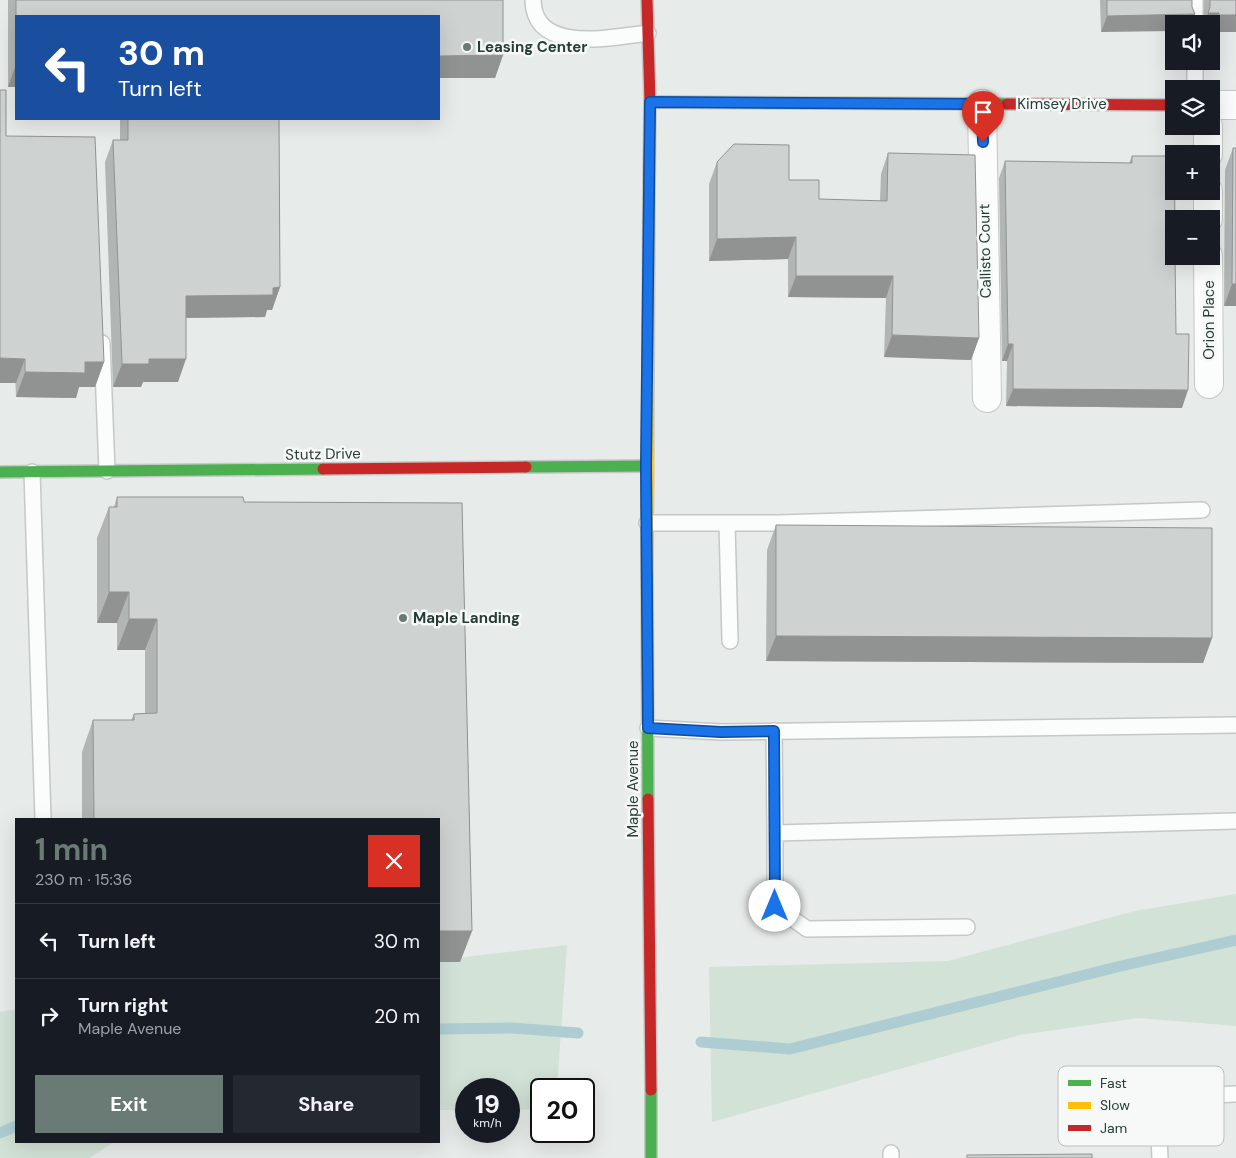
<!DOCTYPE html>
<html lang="en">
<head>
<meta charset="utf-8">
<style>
  :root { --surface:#171b24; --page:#242831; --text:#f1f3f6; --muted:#9ea1a6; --line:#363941; --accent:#6a7a75 }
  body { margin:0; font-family:"DM Sans",sans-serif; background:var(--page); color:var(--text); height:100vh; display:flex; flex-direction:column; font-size:19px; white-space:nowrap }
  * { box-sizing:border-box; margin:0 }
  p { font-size:16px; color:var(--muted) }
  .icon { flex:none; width:28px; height:28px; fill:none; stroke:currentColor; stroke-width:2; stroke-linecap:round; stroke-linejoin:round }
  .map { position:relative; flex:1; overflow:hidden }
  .drawer { position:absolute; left:15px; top:818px; width:425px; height:325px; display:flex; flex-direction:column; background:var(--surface); border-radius:0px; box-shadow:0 5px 20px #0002 }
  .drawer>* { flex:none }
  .top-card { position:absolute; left:15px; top:15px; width:425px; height:105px; border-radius:0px; box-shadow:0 5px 20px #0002; background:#1a4fa0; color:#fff; overflow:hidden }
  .tools { position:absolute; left:1165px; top:15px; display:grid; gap:10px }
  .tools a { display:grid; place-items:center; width:55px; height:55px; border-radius:0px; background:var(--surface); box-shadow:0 5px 20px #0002; font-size:25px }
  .speed { position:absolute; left:455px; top:1078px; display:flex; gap:10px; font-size:25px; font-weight:700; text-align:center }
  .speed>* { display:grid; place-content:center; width:65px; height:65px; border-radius:50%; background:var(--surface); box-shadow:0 5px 20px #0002; line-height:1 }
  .speed small { font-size:12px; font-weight:400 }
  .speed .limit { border:2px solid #111; border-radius:8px; background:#fff; color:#111 }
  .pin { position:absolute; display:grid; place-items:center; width:42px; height:42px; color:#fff; margin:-51px -21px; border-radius:50% 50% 50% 0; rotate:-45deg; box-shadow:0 0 5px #0007 }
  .pin .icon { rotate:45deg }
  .me { position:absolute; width:55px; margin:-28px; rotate:0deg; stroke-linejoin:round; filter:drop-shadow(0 0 4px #0008) }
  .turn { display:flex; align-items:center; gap:18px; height:105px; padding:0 20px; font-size:22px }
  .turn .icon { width:65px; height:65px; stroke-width:2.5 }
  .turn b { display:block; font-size:35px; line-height:42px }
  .round { display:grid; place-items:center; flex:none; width:52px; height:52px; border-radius:0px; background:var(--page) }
  .summary { display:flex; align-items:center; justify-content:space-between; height:85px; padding:0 20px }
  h1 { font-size:30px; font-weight:700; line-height:38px; color:var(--accent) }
  .action { display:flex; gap:10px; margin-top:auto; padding:10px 20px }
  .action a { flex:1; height:58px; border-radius:0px; background:var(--accent); color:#fff; font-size:20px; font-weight:700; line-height:58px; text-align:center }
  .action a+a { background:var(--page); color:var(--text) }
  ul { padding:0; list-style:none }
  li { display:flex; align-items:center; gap:15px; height:75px; padding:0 20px; border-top:1px solid var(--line) }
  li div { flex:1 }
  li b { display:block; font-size:19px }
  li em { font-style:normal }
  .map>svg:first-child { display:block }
  .green { fill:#d2e2d7 }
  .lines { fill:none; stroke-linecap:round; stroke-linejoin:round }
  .stream { stroke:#aecdd3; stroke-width:11 }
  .lane-casing { stroke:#c4c8c6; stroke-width:18 }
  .street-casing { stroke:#c4c8c6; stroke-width:30 }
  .fast-casing { stroke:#c4c9c7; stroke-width:14 }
  .slow-casing { stroke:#c4c9c7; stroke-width:14 }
  .jam-casing { stroke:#c4c9c7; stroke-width:14 }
  .lane { stroke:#fbfcfc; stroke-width:15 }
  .street { stroke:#fbfcfc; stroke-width:28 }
  .fast { stroke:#4caf50; stroke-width:11 }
  .slow { stroke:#ffc107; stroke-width:11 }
  .jam { stroke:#c62828; stroke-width:11 }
  .wall { fill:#b1b5b4 }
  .shaded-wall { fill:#909392 }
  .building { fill:#ced2d1; stroke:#909392 }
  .route-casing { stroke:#114b97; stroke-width:12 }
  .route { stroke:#1a73e8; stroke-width:9 }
  .poi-dot { fill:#6a7a75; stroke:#f6f9f8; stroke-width:2 }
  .labels { text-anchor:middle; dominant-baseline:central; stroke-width:5; stroke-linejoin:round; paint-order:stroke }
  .poi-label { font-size:15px; font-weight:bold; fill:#273d37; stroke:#f6f9f8; text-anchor:start }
  .street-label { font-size:15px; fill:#273d37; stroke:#f6f9f8 }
  .key { fill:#f6f9f8; stroke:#b8c1be; stroke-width:1 }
  .key-label { font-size:14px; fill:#273d37 }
</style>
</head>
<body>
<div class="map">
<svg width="1236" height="1158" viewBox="0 0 1236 1158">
  <rect width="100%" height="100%" fill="#e7ebe9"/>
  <path class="green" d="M1236,894V1026L1138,1018L1020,1035L712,1122L709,967L948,961L1135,911Z
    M567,945L557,1089H541V1109L509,1110V1089H466V1110H439V960Z
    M16,1009V1141H115L90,1158H0V1012Z"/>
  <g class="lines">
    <path class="stream" d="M439,1029L512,1028L578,1033
      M701,1042L790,1049L1121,966L1236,940
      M0,1133L16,1126"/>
    <defs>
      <path id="lane" d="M533,0C534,55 613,37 648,33
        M1195,24V0
        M1195,61V89
        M102,343L107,471
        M32,472L43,819
        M647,523H778L1202,510
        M727,523L730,641
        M648,728L721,732L1236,725
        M774,731L775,833L1236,821
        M775,833V906L807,929L967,927
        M891,1158V1153
        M1160,1158L1157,1097L1236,1094"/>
      <path id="street" d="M982,104L987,398
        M1211,105H1236
        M1208,154V126
        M1208,191V219
        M1208,256L1209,384"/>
      <path id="fast" d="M650,102L1007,104
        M526,467L646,466
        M0,472L323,469
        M647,573L648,799
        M651,1090V1158"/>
      <path id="slow" d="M647,573L649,183"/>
      <path id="jam" d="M647,0L650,102L649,183
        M1007,104L1174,105
        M323,469L526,467
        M648,799L651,1090"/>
    </defs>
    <use href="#lane" class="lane-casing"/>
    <use href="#street" class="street-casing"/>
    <use href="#fast" class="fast-casing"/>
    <use href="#slow" class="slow-casing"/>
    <use href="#jam" class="jam-casing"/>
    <use href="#lane" class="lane"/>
    <use href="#street" class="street"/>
    <use href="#fast" class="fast"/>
    <use href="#slow" class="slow"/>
    <use href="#jam" class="jam"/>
  </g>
  <path class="wall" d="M8,0H503V55L495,78L16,16V87H8Z
    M1100,0H1192V7L1195,14L1191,24H1174L1101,32Z
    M1204,0H1236V32H1213V30L1204,23Z
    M120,119H279L280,287L272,310H267L265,317L186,318L178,382H143L141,387H113L105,162L113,140H120Z
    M6,136L104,362L95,387H79L76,398L16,397Z
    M1233,148H1236V306H1224L1225,170Z
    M888,153L979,338L971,360L884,357L886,298L788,297V259L709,261V184L717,162L819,199L880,201L881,174Z
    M1132,156L1176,334L1182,408L1006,406L1007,361H1002L999,178L1005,161L1129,163Z
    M117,497H243L244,502L462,503L472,931L460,962H439V819H82V752L93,720H131L134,714L145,713V650H117V623H97V538L109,507H114Z
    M776,525L1212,638L1203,663L766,661L767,550Z"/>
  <path class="shaded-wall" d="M1208,13H1219L1213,30H1211V24H1204Z
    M1195,14L1191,24H1174V31L1101,32L1107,16Z
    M1219,15H1236V32H1213Z
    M503,55L495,78H439V56Z
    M16,64V87H8Z
    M796,237L788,259L709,261L717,239Z
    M796,276H893L886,298L788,297Z
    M1232,284H1236V306H1224Z
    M280,287L272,310H267L265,317L178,318L186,296Z
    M892,335L979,338L971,360L884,357Z
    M1008,344H1013L1007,361H1002Z
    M0,358L25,359L16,383H0Z
    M149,359H186L178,382H143L141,387H113L122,364Z
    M85,362H104L95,387H79L76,398L16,397L25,372Z
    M1013,389L1188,390L1182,408L1006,406Z
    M109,592H129L117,623H97Z
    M129,619H157L145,650H117Z
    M776,636L1212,638L1203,663L766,661Z
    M439,931H472L460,962H439Z"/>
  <path class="building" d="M16,0H503V55L439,56V16H16V41Z
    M1107,0H1192V7L1195,14L1107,16Z
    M1210,0H1236V15H1219V13H1208L1210,7Z
    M0,90H6V136L95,137L104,362H85V373L25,372V359L0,358Z
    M128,119H279L280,287L273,288V295L186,296V359H149V364H122L113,140H128Z
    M734,144L789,145V180H819V199L887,201L888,153L975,155L979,338L892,335L893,276H796V237L717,239V162Z
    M1233,148H1236V284H1232Z
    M1132,156H1174L1175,219H1174V256H1175L1176,334H1189L1188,390L1013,389V344H1008L1005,161L1132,163Z
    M117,497H243L244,502L462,503L472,931H439V819H94L93,720H134V714L157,713V619H129V592H109V507H117Z
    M776,525L1212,528V638L776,636Z
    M1092,1154V1158H967V1155Z"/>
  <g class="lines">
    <defs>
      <path id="route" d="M775,906L774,731L721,732L648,728L646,466L650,102L982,104L983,142"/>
    </defs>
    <use href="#route" class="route-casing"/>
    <use href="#route" class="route"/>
  </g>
  <g class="poi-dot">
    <circle cx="467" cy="47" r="5"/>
    <circle cx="403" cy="618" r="5"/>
  </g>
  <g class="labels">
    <g class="poi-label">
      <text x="477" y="47">Leasing Center</text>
      <text x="413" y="618">Maple Landing</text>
    </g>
    <g class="street-label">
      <text x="1062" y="104">Kimsey Drive</text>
      <text transform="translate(985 251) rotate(-91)">Callisto Court</text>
      <text transform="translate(1209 320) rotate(-90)">Orion Place</text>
      <text transform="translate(323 454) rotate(-1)">Stutz Drive</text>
      <text transform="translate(633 789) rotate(-90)">Maple Avenue</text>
    </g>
  </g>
  <rect x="1058" y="1066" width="166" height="80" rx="8" class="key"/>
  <rect x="1068" y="1080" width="23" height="6" fill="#4caf50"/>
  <rect x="1068" y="1102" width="23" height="7" fill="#ffc107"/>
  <rect x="1068" y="1125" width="23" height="6" fill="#c62828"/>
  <g class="key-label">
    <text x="1100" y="1088">Fast</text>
    <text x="1100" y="1110">Slow</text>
    <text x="1100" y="1133">Jam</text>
  </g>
</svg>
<div class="tools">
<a><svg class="icon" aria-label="sound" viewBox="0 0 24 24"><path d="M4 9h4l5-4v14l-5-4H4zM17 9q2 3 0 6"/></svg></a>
<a><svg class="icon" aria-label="layers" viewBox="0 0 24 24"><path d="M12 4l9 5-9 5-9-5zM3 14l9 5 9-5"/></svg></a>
<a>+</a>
<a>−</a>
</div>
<div class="speed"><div>19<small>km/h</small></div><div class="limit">20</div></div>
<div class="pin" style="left:983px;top:142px;background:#d93025"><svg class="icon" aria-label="arrive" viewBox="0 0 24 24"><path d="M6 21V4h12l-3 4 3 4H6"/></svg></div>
<svg class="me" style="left:775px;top:906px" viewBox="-20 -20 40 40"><circle r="19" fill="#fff"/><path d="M0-13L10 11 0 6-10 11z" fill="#1a73e8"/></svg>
<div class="top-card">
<div class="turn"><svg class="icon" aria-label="left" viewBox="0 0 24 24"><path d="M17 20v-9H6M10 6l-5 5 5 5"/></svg><div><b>30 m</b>Turn left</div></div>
</div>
<section class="drawer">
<div class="summary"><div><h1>1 min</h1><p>230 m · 15:36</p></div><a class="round" style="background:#d93025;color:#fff"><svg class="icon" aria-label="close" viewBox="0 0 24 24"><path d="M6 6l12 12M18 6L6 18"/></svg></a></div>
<ul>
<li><svg class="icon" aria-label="left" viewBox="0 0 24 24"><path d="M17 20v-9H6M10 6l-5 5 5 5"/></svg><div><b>Turn left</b></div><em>30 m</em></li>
<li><svg class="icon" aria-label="right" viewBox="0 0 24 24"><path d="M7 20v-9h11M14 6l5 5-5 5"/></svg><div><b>Turn right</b><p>Maple Avenue</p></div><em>20 m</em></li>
</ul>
<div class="action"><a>Exit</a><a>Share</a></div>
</section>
</div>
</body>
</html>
